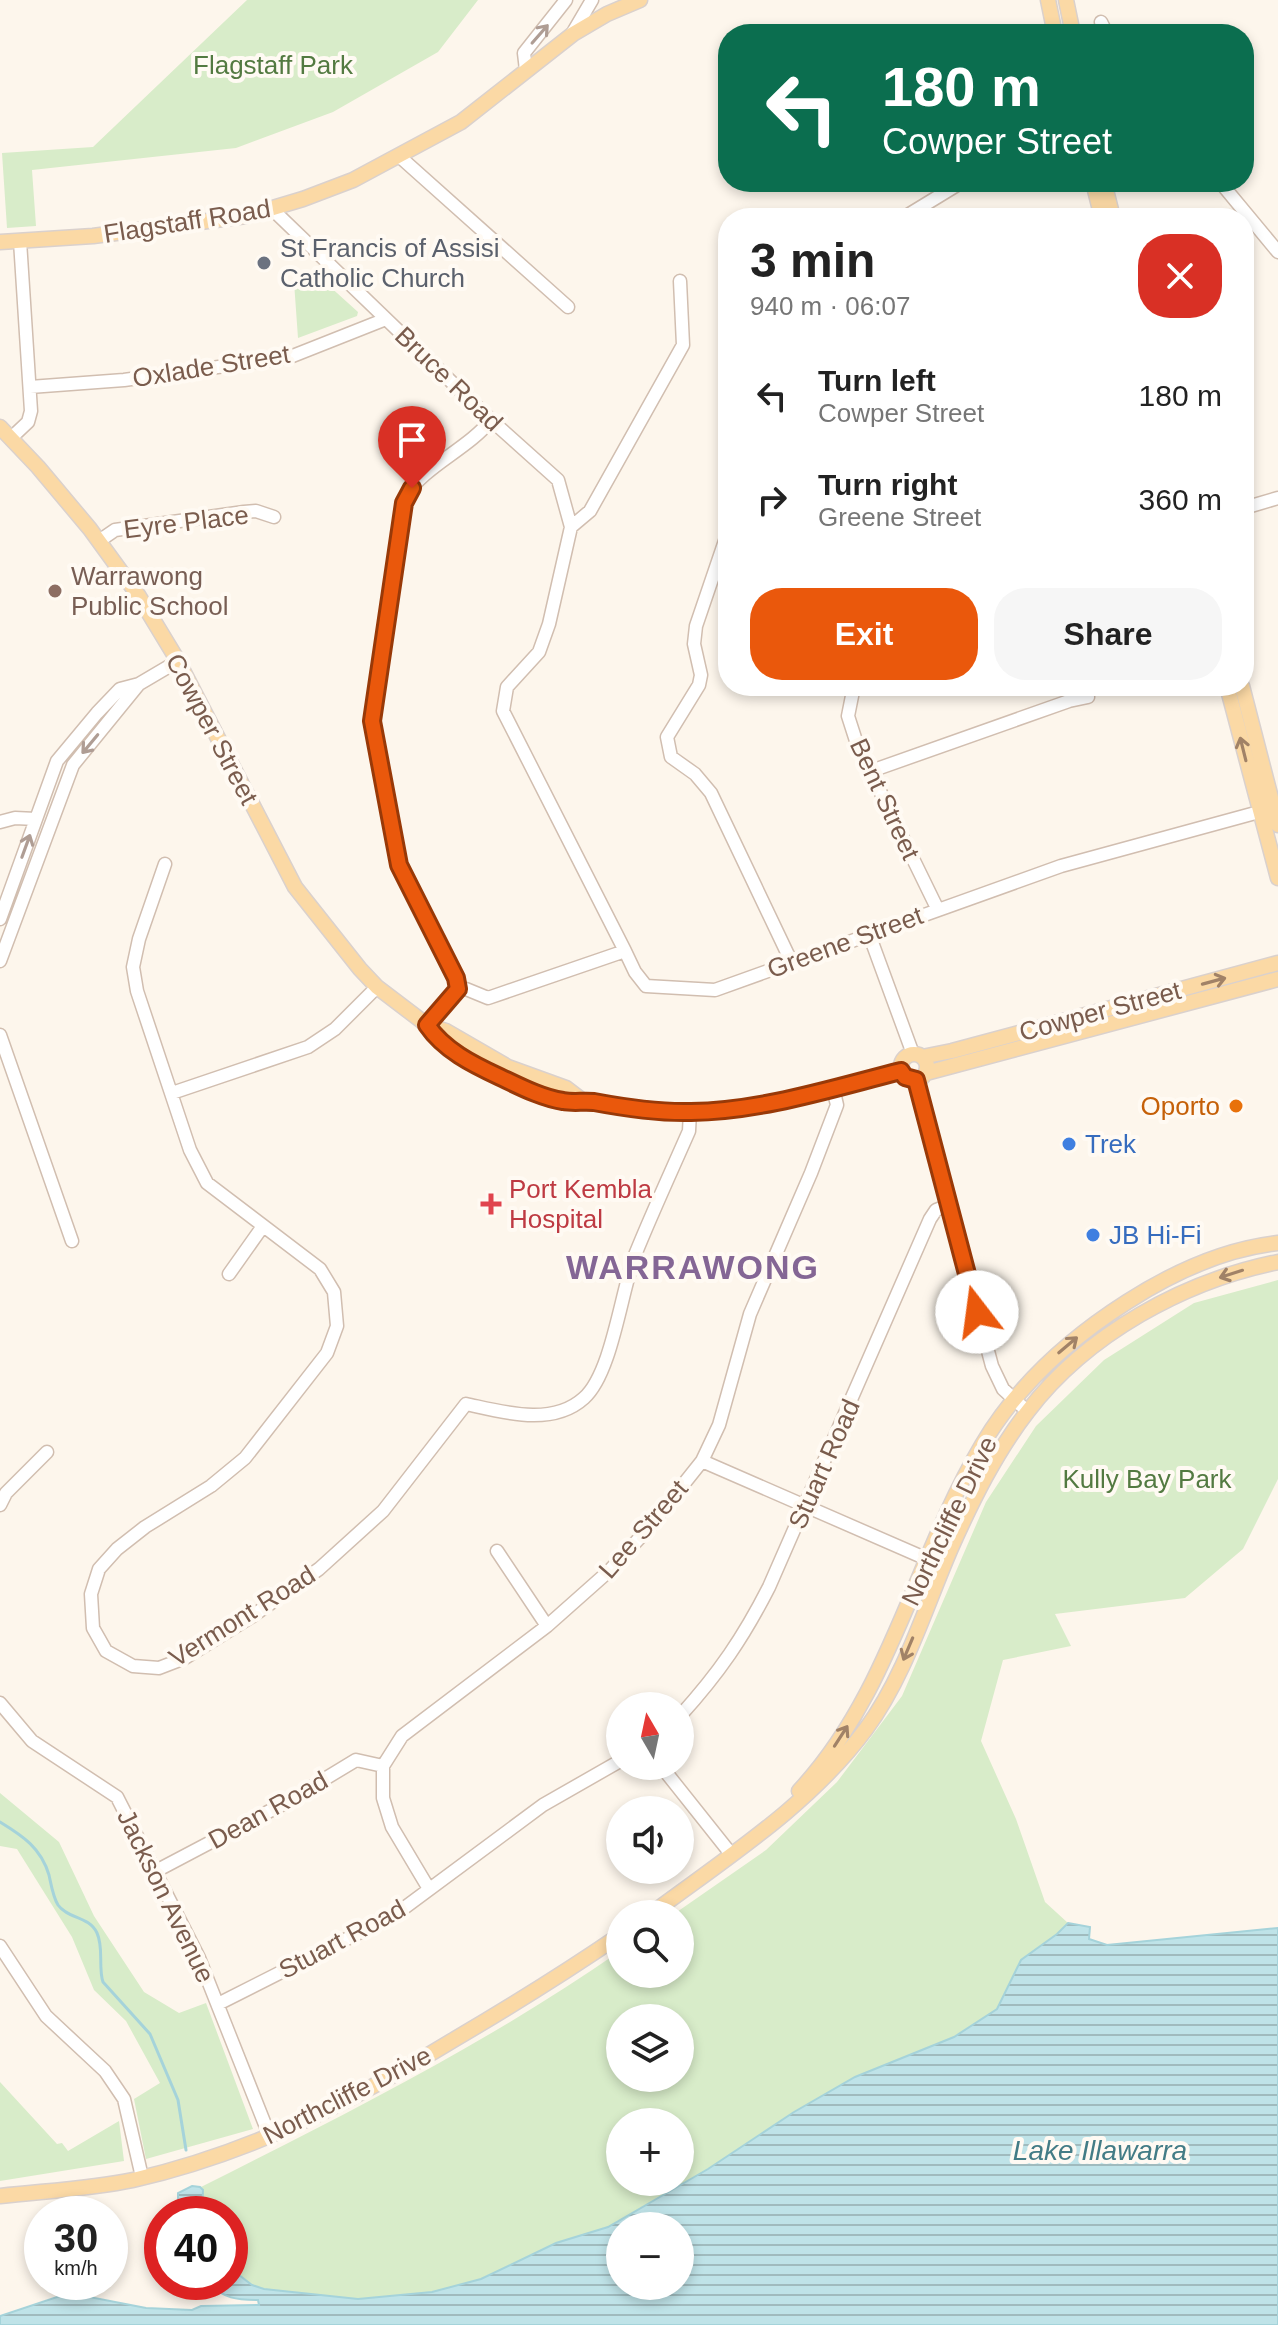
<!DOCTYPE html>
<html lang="en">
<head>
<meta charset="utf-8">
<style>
  :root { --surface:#fff; --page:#f6f6f6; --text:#222; --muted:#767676; --accent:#ea580c }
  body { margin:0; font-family:Arial,sans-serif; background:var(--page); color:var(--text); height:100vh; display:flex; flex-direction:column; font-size:30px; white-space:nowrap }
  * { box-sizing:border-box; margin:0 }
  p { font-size:26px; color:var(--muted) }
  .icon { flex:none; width:44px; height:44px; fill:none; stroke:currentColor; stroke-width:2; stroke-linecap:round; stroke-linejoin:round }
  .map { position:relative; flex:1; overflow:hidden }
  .panel { position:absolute; left:718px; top:208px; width:536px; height:488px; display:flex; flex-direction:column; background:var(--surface); border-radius:32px; box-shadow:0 4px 12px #0003 }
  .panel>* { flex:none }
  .guide { position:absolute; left:718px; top:24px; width:536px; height:168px; border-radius:32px; box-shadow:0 4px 12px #0003; background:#0b6e4f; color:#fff; overflow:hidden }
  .needle { width:52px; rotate:351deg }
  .tools { position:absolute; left:606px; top:1692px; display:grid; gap:16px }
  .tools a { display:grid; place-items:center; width:88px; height:88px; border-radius:50%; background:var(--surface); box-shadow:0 4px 12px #0003; font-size:40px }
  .speed { position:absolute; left:24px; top:2196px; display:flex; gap:16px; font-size:40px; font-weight:700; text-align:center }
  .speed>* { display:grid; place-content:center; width:104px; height:104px; border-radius:50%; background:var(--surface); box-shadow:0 4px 12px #0003; line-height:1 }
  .speed small { font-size:20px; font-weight:400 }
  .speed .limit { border:12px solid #d22; background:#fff; color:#111 }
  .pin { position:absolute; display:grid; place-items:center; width:68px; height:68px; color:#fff; margin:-82px -34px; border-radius:50% 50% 50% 0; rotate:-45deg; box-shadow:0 0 8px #0007 }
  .pin .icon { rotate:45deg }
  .me { position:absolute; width:88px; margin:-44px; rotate:345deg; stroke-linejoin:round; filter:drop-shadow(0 0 6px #0008) }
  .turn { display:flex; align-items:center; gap:28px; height:168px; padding:0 32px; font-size:36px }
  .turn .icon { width:104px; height:104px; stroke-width:2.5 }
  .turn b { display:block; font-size:56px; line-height:68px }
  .round { display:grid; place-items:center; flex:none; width:84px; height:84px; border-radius:32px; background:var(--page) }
  .overview { display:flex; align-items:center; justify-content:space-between; height:136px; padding:0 32px }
  h1 { font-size:48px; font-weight:700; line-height:60px }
  .action { display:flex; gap:16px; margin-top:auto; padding:16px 32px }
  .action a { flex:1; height:92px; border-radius:32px; background:var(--accent); color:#fff; font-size:32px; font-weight:700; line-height:92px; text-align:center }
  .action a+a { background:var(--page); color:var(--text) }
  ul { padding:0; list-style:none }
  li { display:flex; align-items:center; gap:24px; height:104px; padding:0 32px }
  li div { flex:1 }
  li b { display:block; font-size:30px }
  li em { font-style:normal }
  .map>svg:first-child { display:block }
  .green { fill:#d8ecc9; fill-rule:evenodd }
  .water { fill:url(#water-rules); stroke:#a5d3da; stroke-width:2; fill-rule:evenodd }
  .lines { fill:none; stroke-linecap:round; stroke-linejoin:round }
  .stream { stroke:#a5d3da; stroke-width:3 }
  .minor-casing { stroke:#d1beb0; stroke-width:15 }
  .major-casing { stroke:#dad1cd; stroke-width:17 }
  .minor { stroke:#fff; stroke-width:12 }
  .major { stroke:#fbd9a5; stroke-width:14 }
  .oneway { stroke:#af9d94 }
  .oneway2 { stroke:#a18267 }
  .route-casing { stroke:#983908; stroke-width:20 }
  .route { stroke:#ea580c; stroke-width:14 }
  .worship-dot { fill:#6b7280; stroke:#fffaf3; stroke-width:3 }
  .education-dot { fill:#8d6e63; stroke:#fffaf3; stroke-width:3 }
  .food-dot { fill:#e8710a; stroke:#fffaf3; stroke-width:3 }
  .shop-dot { fill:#3f7fe0; stroke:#fffaf3; stroke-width:3 }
  .health-dot { fill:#e0444e; stroke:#fffaf3; stroke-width:3 }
  .labels { text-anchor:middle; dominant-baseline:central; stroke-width:8; stroke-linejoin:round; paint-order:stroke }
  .park-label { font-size:26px; fill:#537a41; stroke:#fffaf3 }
  .street-label { font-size:26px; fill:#7a5c4d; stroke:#fffaf3 }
  .worship-label { font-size:26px; fill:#5b616d; stroke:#fffaf3; text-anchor:start }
  .education-label { font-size:26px; fill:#785e54; stroke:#fffaf3; text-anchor:start }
  .food-label { font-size:26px; fill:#c56008; stroke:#fffaf3; text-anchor:end }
  .shop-label { font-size:26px; fill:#366cbe; stroke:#fffaf3; text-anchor:start }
  .health-label { font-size:26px; fill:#be3a42; stroke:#fffaf3; text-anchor:start }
  .water-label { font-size:28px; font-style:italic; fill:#437c86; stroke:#fffaf3 }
  .district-label { font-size:34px; font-weight:bold; letter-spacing:2px; fill:#846695; stroke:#fffaf3 }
</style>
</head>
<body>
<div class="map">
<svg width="1278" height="2325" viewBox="0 0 1278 2325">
  <defs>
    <pattern id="water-rules" width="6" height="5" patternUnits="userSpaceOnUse" patternTransform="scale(2)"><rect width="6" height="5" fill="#bfe3e8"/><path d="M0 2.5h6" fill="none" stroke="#a0bbbe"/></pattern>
  </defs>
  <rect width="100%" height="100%" fill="#fdf6ec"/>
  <path class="green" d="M247,0H478L438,52L333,112L236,148L32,170L36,226L7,228L2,153L93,147Z
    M316,274L358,312L357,316L298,338L294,282Z
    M1278,1280V1479L1243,1549L1185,1598L1055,1614L1071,1646L1003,1660L981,1741L1016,1819L1045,1902L1068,1923L1057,1934L1021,1960L997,2009L953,2037L855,2077L794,2112L708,2169L608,2227L556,2243L481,2279L432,2292L358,2299L264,2289L252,2285L230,2268V2214H202L201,2187C344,2115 488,2043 620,1951V1974H680V1914H674L766,1850L837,1782L902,1696L986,1502L1036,1426L1104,1360L1194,1303ZM620,2018H680V2078H620ZM620,2122H680V2182H620Z
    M0,1793L59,1842L94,1916L144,1992L179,2013L206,2003L253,2129L146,2159L134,2099L160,2083L126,2021L94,1990L72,1937L17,1849L0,1846Z
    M0,2082L57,2144L62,2143L68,2151L119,2121L124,2161L0,2181Z"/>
  <path class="water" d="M1068,1923L1090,1927L1089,1939L1107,1945L1278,1928V2325H0V2316L69,2293L146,2308L192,2310L201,2306L259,2305L258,2300C237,2300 223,2299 209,2282H230V2268L252,2285L264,2289L358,2299L432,2292L481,2279L556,2243L608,2227L708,2169L794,2112L855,2077L954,2037L997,2009L1021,1960L1057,1934ZM620,2226H680V2286H620Z
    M192,2186L200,2187L203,2190L202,2214H178V2193Z"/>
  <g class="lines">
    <path class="stream" d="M0,1822C23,1836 41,1848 49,1875C51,1884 53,1897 58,1905C68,1919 89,1916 97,1933C104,1948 98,1967 103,1982L150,2034L178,2100L186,2150"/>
    <defs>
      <path id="minor" d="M1101,22L1107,34
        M572,34L592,0
        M526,70L524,53L566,0
        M399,156L568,307
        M1220,182L1278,252
        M272,209L491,420L558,480L571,527
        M903,218L962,182
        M30,387L124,380L290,357L386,319
        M11,438L28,422L31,411L20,241
        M1244,508L1278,498
        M728,532L696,626L694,644L701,675L699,685L667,737L671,757L695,774L711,793L791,961
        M99,541L115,530L244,512L256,511L274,517
        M854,686L848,716L857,744L937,908
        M871,771L1069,701L1088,697
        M0,822L15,818L36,819
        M165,864L139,939L133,967L137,991L190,1150L207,1183L320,1269L334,1292L337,1326L327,1353L245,1458L211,1486L145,1527L117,1549L99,1569L91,1594L93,1628L106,1651L133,1666L159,1668L185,1658L251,1617L319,1569L383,1511L466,1404C503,1412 552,1427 584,1398C612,1373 621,1292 635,1255C652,1213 671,1172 689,1131L690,1112
        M0,919L57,761L97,713L120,689L139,684L178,661
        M869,934L913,1054
        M625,951L503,711L507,687L539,652L549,624L571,527L590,511L683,345L680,281
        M0,961L73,765L139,684
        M458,989H466L488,998L625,951L635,972L646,986L715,990L1061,866L1259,812L1263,803
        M458,989L454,970L399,865L374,734L373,711L405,497C424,466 468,449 491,420
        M427,1025L458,989
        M0,1035L72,1241
        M916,1080L992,1366L1003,1389L1027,1411
        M172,1093L308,1047L335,1029L377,987
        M229,1274L263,1226
        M702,1461L943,1566
        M0,1505L6,1493L47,1452
        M497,1551L547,1626
        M0,1703L32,1741L117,1797L199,1958L270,2137
        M680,1716C719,1673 743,1638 769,1587L930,1219L936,1210L949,1205
        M661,1766L731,1854
        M156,1871L285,1803L356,1760L383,1766
        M429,1889L392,1827L383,1798V1766L402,1736L547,1626L609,1571L647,1530L702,1461L719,1425L750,1314L811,1173L837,1105L833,1088
        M0,1946L46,2016L105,2071L124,2099L142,2177
        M218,2004L396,1914L543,1805L620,1761"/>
      <path id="major" d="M1048,0L1055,34
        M1066,0L1073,34
        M1093,182L1102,218
        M1104,182L1113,218
        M0,242L93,236L246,216L303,199L353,180L461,122L573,34L607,14L640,0
        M0,427L38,467L90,529L138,595L178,661L295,887L360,969L377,987L427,1025L446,1031L508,1067L566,1088L583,1101
        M1227,686L1278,878
        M1242,686L1278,825
        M427,1025C444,1050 472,1065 500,1077C519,1086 542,1099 563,1102C573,1103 583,1101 594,1102C630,1109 667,1114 703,1112C771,1107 836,1087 901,1071
        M901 1067a13 13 0 1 1 26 0a13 13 0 1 1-26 0Z
        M922,1057L952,1051L1278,963
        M926,1073L1278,979
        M799,1791C890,1694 915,1558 982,1445C1017,1386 1069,1339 1127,1302C1172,1273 1224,1249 1278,1243
        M651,1914C726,1858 810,1805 866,1729C905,1676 925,1608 951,1548C972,1501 996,1452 1028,1411C1087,1334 1184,1281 1278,1262
        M0,2196C44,2191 90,2189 133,2180C251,2153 353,2101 455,2039C511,2006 566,1972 620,1935"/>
    </defs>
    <use href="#minor" class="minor-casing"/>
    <use href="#major" class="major-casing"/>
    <use href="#minor" class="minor"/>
    <use href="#major" class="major"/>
  </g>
  <defs><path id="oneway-shaft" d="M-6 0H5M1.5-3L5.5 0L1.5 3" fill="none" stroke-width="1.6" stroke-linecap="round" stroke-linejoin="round" transform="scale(2)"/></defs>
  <g class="oneway">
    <use href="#oneway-shaft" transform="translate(540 34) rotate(-49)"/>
    <use href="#oneway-shaft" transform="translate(90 744) rotate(130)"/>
    <use href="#oneway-shaft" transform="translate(26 846) rotate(-70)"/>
  </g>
  <g class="oneway2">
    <use href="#oneway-shaft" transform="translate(1243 749) rotate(-104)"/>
    <use href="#oneway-shaft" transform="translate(1214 981) rotate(-15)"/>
    <use href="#oneway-shaft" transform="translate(1231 1274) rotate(162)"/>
    <use href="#oneway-shaft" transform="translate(1068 1345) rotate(-40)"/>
    <use href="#oneway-shaft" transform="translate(908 1649) rotate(113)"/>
    <use href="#oneway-shaft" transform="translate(841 1736) rotate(-57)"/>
  </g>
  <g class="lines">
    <defs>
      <path id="route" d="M412,488L404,503L372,721L399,865L456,978L458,989L427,1025C444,1050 472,1064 500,1077C519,1086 542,1098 563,1101C573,1103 583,1101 594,1102C626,1108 658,1113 691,1112C762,1111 833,1088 901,1071L905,1077L916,1080L977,1312"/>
    </defs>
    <use href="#route" class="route-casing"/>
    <use href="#route" class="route"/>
  </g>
  <circle class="worship-dot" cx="264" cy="263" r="8"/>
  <circle class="education-dot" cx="55" cy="591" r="8"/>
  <circle class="food-dot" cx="1236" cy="1106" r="8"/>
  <g class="shop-dot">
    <circle cx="1069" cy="1144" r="8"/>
    <circle cx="1093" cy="1235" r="8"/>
  </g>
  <path class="health-dot" d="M487 1192h8v8h8v8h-8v8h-8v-8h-8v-8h8z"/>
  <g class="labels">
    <g class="park-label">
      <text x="273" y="65">Flagstaff Park</text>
      <text x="1147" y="1479">Kully Bay Park</text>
    </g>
    <g class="street-label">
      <text transform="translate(187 221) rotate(-9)">Flagstaff Road</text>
      <text transform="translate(211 366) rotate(-9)">Oxlade Street</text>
      <text transform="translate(449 379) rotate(44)">Bruce Road</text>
      <text transform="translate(186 522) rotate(-7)">Eyre Place</text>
      <text transform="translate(212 729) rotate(62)">Cowper Street</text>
      <text transform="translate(885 799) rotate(65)">Bent Street</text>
      <text transform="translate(845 942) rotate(-20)">Greene Street</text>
      <text transform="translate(1100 1011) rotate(-15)">Cowper Street</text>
      <text transform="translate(824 1464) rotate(-66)">Stuart Road</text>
      <text transform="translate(949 1521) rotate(-64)">Northcliffe Drive</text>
      <text transform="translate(643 1529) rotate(-49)">Lee Street</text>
      <text transform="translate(242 1616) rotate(-32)">Vermont Road</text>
      <text transform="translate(268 1810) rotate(-29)">Dean Road</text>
      <text transform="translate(166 1896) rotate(64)">Jackson Avenue</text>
      <text transform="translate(342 1939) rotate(-28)">Stuart Road</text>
      <text transform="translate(347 2095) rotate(-27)">Northcliffe Drive</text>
    </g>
    <g class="worship-label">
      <text x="280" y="248">St Francis of Assisi<tspan x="280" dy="30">Catholic Church</tspan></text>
    </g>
    <g class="education-label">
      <text x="71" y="576">Warrawong<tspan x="71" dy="30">Public School</tspan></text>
    </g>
    <g class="food-label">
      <text x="1220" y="1106">Oporto</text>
    </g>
    <g class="shop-label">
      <text x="1085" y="1144">Trek</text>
      <text x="1109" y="1235">JB Hi-Fi</text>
    </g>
    <g class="health-label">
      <text x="509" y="1189">Port Kembla<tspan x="509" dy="30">Hospital</tspan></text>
    </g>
    <g class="water-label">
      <text x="1100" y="2150">Lake Illawarra</text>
    </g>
    <g class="district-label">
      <text x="693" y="1267">WARRAWONG</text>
    </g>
  </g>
</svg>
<div class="tools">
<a><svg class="needle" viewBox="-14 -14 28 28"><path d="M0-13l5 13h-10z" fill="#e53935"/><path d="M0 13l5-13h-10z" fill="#767676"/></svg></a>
<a><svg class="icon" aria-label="sound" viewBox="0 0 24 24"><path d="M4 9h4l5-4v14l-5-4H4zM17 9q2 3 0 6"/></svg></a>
<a><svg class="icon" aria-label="search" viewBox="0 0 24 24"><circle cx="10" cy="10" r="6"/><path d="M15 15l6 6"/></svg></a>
<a><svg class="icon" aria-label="layers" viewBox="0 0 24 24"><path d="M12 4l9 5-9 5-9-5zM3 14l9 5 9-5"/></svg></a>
<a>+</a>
<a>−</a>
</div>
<div class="speed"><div>30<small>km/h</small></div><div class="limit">40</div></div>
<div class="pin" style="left:412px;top:488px;background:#d93025"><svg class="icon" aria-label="arrive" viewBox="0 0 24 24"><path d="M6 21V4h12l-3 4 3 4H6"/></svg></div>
<svg class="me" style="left:977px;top:1312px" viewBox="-20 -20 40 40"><circle r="19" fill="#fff"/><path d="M0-13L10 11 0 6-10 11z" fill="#ea580c"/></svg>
<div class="guide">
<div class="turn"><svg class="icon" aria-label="left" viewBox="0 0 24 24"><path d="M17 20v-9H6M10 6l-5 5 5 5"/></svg><div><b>180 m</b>Cowper Street</div></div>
</div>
<section class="panel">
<div class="overview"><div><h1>3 min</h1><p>940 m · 06:07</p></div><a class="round" style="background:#d93025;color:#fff"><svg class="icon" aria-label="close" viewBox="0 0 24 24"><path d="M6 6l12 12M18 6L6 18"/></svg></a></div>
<ul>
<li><svg class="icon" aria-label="left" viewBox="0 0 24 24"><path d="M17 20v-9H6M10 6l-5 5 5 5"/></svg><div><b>Turn left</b><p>Cowper Street</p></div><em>180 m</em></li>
<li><svg class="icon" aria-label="right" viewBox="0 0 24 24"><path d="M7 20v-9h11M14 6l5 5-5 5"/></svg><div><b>Turn right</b><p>Greene Street</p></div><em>360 m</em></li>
</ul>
<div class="action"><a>Exit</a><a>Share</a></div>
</section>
</div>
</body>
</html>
